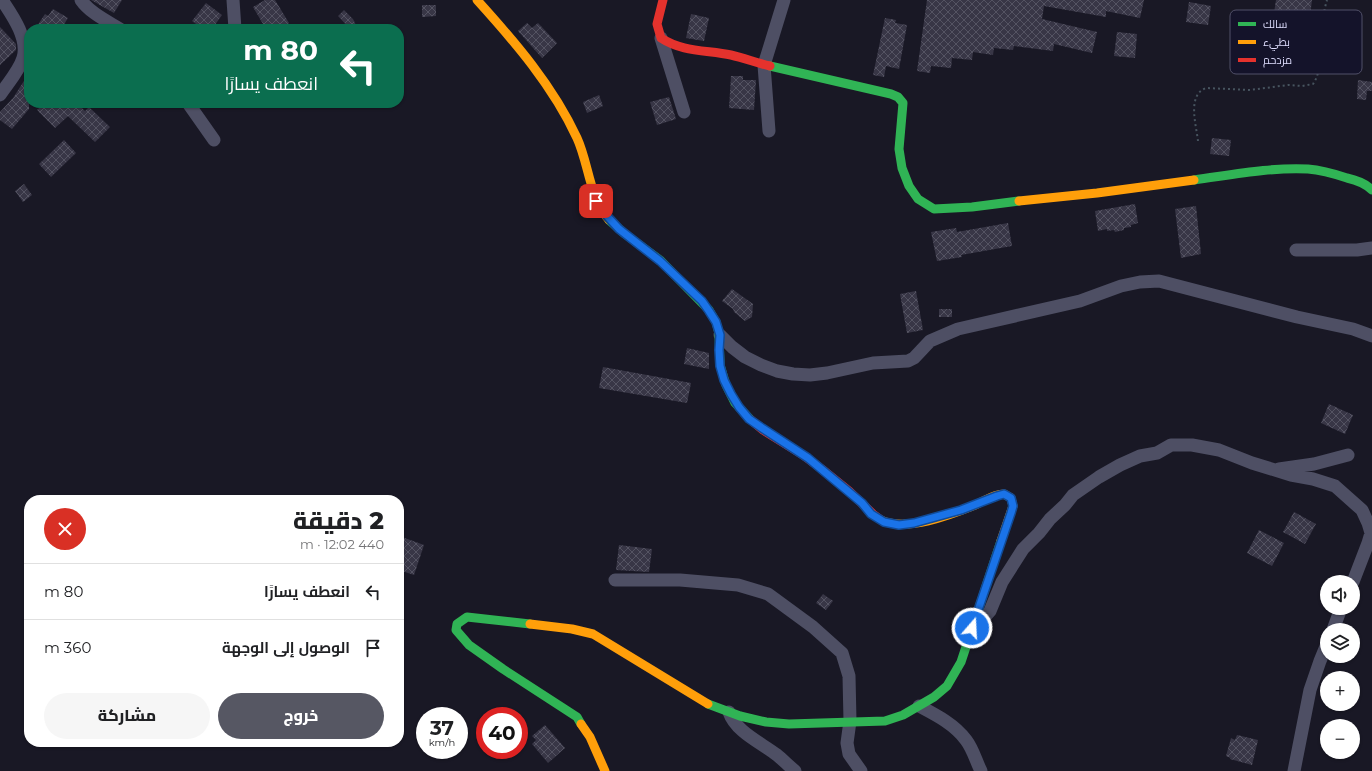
<!DOCTYPE html>
<html lang="ar">
<head>
<meta charset="utf-8">
<style>
  :root { --surface:#fff; --page:#f6f6f6; --text:#202124; --muted:#757577; --line:#e0e0e0; --accent:#565763 }
  body { margin:0; font-family:Montserrat,Cairo,sans-serif; background:var(--page); color:var(--text); direction:rtl; height:100vh; display:flex; flex-direction:column; font-size:15px; white-space:nowrap }
  * { box-sizing:border-box; margin:0 }
  p { font-size:13px; color:var(--muted) }
  .icon { flex:none; width:22px; height:22px; fill:none; stroke:currentColor; stroke-width:2; stroke-linecap:round; stroke-linejoin:round }
  .map { position:relative; flex:1; overflow:hidden; direction:ltr }
  .sheet { position:absolute; left:24px; top:495px; width:380px; height:252px; display:flex; flex-direction:column; background:var(--surface); border-radius:16px; box-shadow:0 1px 3px #0004; direction:rtl }
  .sheet>* { flex:none }
  .banner { position:absolute; left:24px; top:24px; width:380px; height:84px; border-radius:16px; box-shadow:0 1px 3px #0004; direction:rtl; background:#0b6e4f; color:#fff; overflow:hidden }
  .buttons { position:absolute; left:1320px; top:575px; display:grid; gap:8px }
  .buttons a { display:grid; place-items:center; width:40px; height:40px; border-radius:50%; background:var(--surface); box-shadow:0 1px 3px #0004; font-size:20px }
  .speed { position:absolute; left:416px; top:707px; display:flex; gap:8px; font-size:20px; font-weight:700; text-align:center }
  .speed>* { display:grid; place-content:center; width:52px; height:52px; border-radius:50%; background:var(--surface); box-shadow:0 1px 3px #0004; line-height:1 }
  .speed small { font-size:10px; font-weight:400 }
  .speed .limit { border:6px solid #d22; background:#fff; color:#111 }
  .pin { position:absolute; display:grid; place-items:center; width:34px; height:34px; color:#fff; margin:-17px; border-radius:8px; box-shadow:0 2px 6px #0006 }
  .me { position:absolute; width:44px; margin:-22px; rotate:19deg; stroke-linejoin:round; filter:drop-shadow(0 0 3px #0008) }
  .turn { display:flex; align-items:center; gap:14px; height:84px; padding:0 20px; font-size:18px }
  .turn .icon { width:52px; height:52px; stroke-width:2.5 }
  .turn b { display:block; font-size:28px; line-height:34px }
  .round { display:grid; place-items:center; flex:none; width:42px; height:42px; border-radius:21px; background:var(--page) }
  .headline { display:flex; align-items:center; justify-content:space-between; height:68px; padding:0 20px }
  h1 { font-size:24px; font-weight:800; line-height:30px }
  .button { display:flex; gap:8px; margin-top:auto; padding:8px 20px }
  .button a { flex:1; height:46px; border-radius:24px; background:var(--accent); color:#fff; font-size:16px; font-weight:800; line-height:46px; text-align:center }
  .button a+a { background:var(--page); color:var(--text) }
  ul { padding:0; list-style:none }
  li { display:flex; align-items:center; gap:12px; height:56px; padding:0 20px; border-top:1px solid var(--line) }
  li div { flex:1 }
  li b { display:block; font-size:15px }
  li em { font-style:normal }
  .map>svg:first-child { display:block }
  .building { fill:url(#building-cross-hatch) }
  .lines { fill:none; stroke-linecap:round; stroke-linejoin:round }
  .path { stroke:#47545f; stroke-width:2; stroke-dasharray:2 3; stroke-linecap:butt }
  .street { stroke:#4e4f64; stroke-width:13 }
  .fast { stroke:#30b455; stroke-width:9 }
  .slow { stroke:#ff9f0a; stroke-width:9 }
  .jam { stroke:#e5322d; stroke-width:9 }
  .route-casing { stroke:#114b97; stroke-width:10 }
  .route { stroke:#1a73e8; stroke-width:7 }
  .key { fill:#14132a; stroke:#515069; stroke-width:1 }
  .key-label { font-size:11px; fill:#deddfd }
</style>
</head>
<body>
<div class="map">
<svg width="1372" height="771" viewBox="0 0 1372 771">
  <defs>
    <pattern id="building-cross-hatch" width="8" height="8" patternUnits="userSpaceOnUse"><rect width="8" height="8" fill="#383646"/><path d="M0 0l8 8M0 8l8-8" fill="none" stroke="#545362"/></pattern>
  </defs>
  <rect width="100%" height="100%" fill="#191825"/>
  <path class="building" d="M91,0H122L114,13Z
    M265,0H275L289,23L280,29H266L253,7Z
    M927,0H1144L1140,18L1106,11V17L1044,6L1042,19L1097,32L1092,53L1054,44L1053,51L1014,46L1013,50L994,48L993,55L973,52L972,60L952,58L951,68L931,66L930,73L917,71Z
    M1276,0H1312L1310,16L1293,13V15L1274,13Z
    M1189,2L1211,6L1208,25L1186,22Z
    M206,3L222,15L212,29H203L192,21Z
    M422,5H436V16L422,17Z
    M53,9L68,18L61,29H35L45,14L48,16Z
    M344,10L353,19L358,29H350L338,16Z
    M691,14L709,18L704,41L686,38Z
    M885,18L896,20L895,23L907,25L899,69L886,66L884,77L873,75Z
    M527,23L532,28L538,23L557,43L542,58L518,31Z
    M0,27L16,44V50L0,65Z
    M1117,32L1137,34L1135,58L1114,56Z
    M29,73V109L12,129L0,120V112L13,98Z
    M731,76H743V80H756L754,110L729,108Z
    M1358,80L1372,82V91H1367L1366,100L1357,99Z
    M599,95L603,106L587,113L583,102Z
    M669,97L676,119L657,125L650,102Z
    M44,103H77L85,111L89,107L110,127L95,142L68,116L55,128L37,110Z
    M1212,138L1231,140L1229,156L1210,154Z
    M64,140L76,153L51,177L39,164Z
    M24,184L32,195L23,202L15,191Z
    M1135,204L1138,223L1131,225V227L1124,228V230L1115,232L1114,230L1107,231V229L1098,231L1095,211Z
    M1196,206L1201,254L1181,258L1175,209Z
    M1008,223L1012,246L961,255L962,257L937,261L931,232L956,228L957,232Z
    M732,289L753,304L752,317L745,321L734,312L733,309L722,301Z
    M916,291L923,330L907,333L900,294Z
    M939,309H952V317H939Z
    M687,348L709,353V369L684,364Z
    M603,367L691,383L687,403L599,388Z
    M1329,404L1353,415L1345,434L1321,423Z
    M1294,512L1316,524L1305,544L1283,532Z
    M1259,530L1284,543L1272,566L1247,553Z
    M402,537L424,545L414,575L399,570V546Z
    M619,545L652,549L649,572L616,570Z
    M823,594L833,601L826,610L816,603Z
    M545,725L565,748L548,763L532,744L536,740L532,736Z
    M1237,735L1258,740L1252,765L1230,759L1231,758L1226,756L1231,738L1235,740Z"/>
  <g class="lines">
    <path class="path" d="M1198,141C1196,124 1187,95 1206,88L1250,90L1288,85L1302,86L1313,84C1322,71 1318,57 1320,41C1322,27 1323,13 1327,0"/>
    <path class="street" d="M81,0C90,13 107,21 120,29
      M233,0L235,29
      M661,38L684,112
      M0,95C8,83 19,71 23,58C29,39 12,15 2,0
      M188,103L214,140
      M769,131L764,65L784,0
      M1296,250H1357L1372,248
      M720,335L732,347L745,357L761,365L777,371L793,374L810,375L827,373L873,363L908,361L914,358L930,341L958,329L1080,301L1121,286L1140,282L1159,281L1297,317L1353,329L1372,336
      M1279,469L1314,464L1348,455
      M615,580H680L738,585L768,594L813,627L842,653L849,676L850,721L847,743L849,754L861,771
      M974,627L983,619L990,611L1002,582L1023,549L1039,533L1050,519L1065,505L1073,495L1099,477L1120,465L1140,456L1157,453L1171,445H1192L1219,450L1252,463L1291,475L1313,479L1335,486L1362,510L1368,523L1371,533L1368,543L1353,582
      M1333,630L1341,608
      M919,706C936,715 954,724 966,740C973,749 976,761 981,771
      M729,712C736,732 760,742 777,755C783,760 789,766 795,771
      M1294,771L1310,690L1320,661L1327,644"/>
    <path class="fast" d="M770,66L891,94L898,97L903,103L899,149L902,168L909,186L918,199L934,209L972,207L1019,201
      M1194,180C1231,175 1271,167 1308,169C1321,170 1335,174 1347,178C1356,180 1366,184 1372,190
      M609,220L625,234L660,260L709,310L716,322L719,333L720,365L726,385L735,403L751,420
      M530,624L467,617L457,624L456,630L469,645L503,669L577,717L581,724
      M708,704L740,716L766,722L789,724L885,721L903,715L934,697L947,686L961,662L1001,541"/>
    <path class="slow" d="M477,0C515,42 553,86 577,138C589,164 589,197 609,220
      M1019,201L1097,193L1194,180
      M881,520C907,532 950,515 975,505C985,501 993,494 1004,494L1011,498L1013,506L1001,541
      M530,624L572,629L593,634L708,704
      M581,724L590,737L605,771"/>
    <path class="jam" d="M663,0L657,24L661,38C682,52 707,50 731,55C744,58 757,63 770,66
      M751,420L763,430L803,455L823,470L849,491L873,514L881,520"/>
  </g>
  <g class="lines">
    <defs>
      <path id="route" d="M596,201L607,216L619,229L660,261L702,301L709,311L716,322L720,335L719,350L720,366L724,380L731,394L739,407L749,419L762,428L808,458L862,503L871,514L884,522L899,525L914,523L961,510L997,496L1004,494L1011,498L1013,506L1011,513L972,628"/>
    </defs>
    <use href="#route" class="route-casing"/>
    <use href="#route" class="route"/>
  </g>
  <rect x="1230" y="10" width="132" height="64" rx="6" class="key"/>
  <rect x="1238" y="22" width="18" height="4" fill="#30b455"/>
  <rect x="1238" y="40" width="18" height="4" fill="#ff9f0a"/>
  <rect x="1238" y="58" width="18" height="4" fill="#e5322d"/>
  <g class="key-label">
    <text x="1263" y="28">سالك</text>
    <text x="1263" y="46">بطيء</text>
    <text x="1263" y="64">مزدحم</text>
  </g>
</svg>
<div class="buttons">
<a><svg class="icon" aria-label="sound" viewBox="0 0 24 24"><path d="M4 9h4l5-4v14l-5-4H4zM17 9q2 3 0 6"/></svg></a>
<a><svg class="icon" aria-label="layers" viewBox="0 0 24 24"><path d="M12 4l9 5-9 5-9-5zM3 14l9 5 9-5"/></svg></a>
<a>+</a>
<a>−</a>
</div>
<div class="speed"><div>37<small>km/h</small></div><div class="limit">40</div></div>
<div class="pin" style="left:596px;top:201px;background:#d93025"><svg class="icon" aria-label="arrive" viewBox="0 0 24 24"><path d="M6 21V4h12l-3 4 3 4H6"/></svg></div>
<svg class="me" style="left:972px;top:628px" viewBox="-20 -20 40 40"><circle r="17" fill="#1a73e8" stroke="#fff" stroke-width="3"/><path d="M0-11L8 9 0 5-8 9z" fill="#fff"/></svg>
<div class="banner">
<div class="turn"><svg class="icon" aria-label="left" viewBox="0 0 24 24"><path d="M17 20v-9H6M10 6l-5 5 5 5"/></svg><div><b>80 m</b>انعطف يسارًا</div></div>
</div>
<section class="sheet">
<div class="headline"><div><h1>2 دقيقة</h1><p>440 m · 12:02</p></div><a class="round" style="background:#d93025;color:#fff"><svg class="icon" aria-label="close" viewBox="0 0 24 24"><path d="M6 6l12 12M18 6L6 18"/></svg></a></div>
<ul>
<li><svg class="icon" aria-label="left" viewBox="0 0 24 24"><path d="M17 20v-9H6M10 6l-5 5 5 5"/></svg><div><b>انعطف يسارًا</b></div><em>80 m</em></li>
<li><svg class="icon" aria-label="arrive" viewBox="0 0 24 24"><path d="M6 21V4h12l-3 4 3 4H6"/></svg><div><b>الوصول إلى الوجهة</b></div><em>360 m</em></li>
</ul>
<div class="button"><a>خروج</a><a>مشاركة</a></div>
</section>
</div>
</body>
</html>
